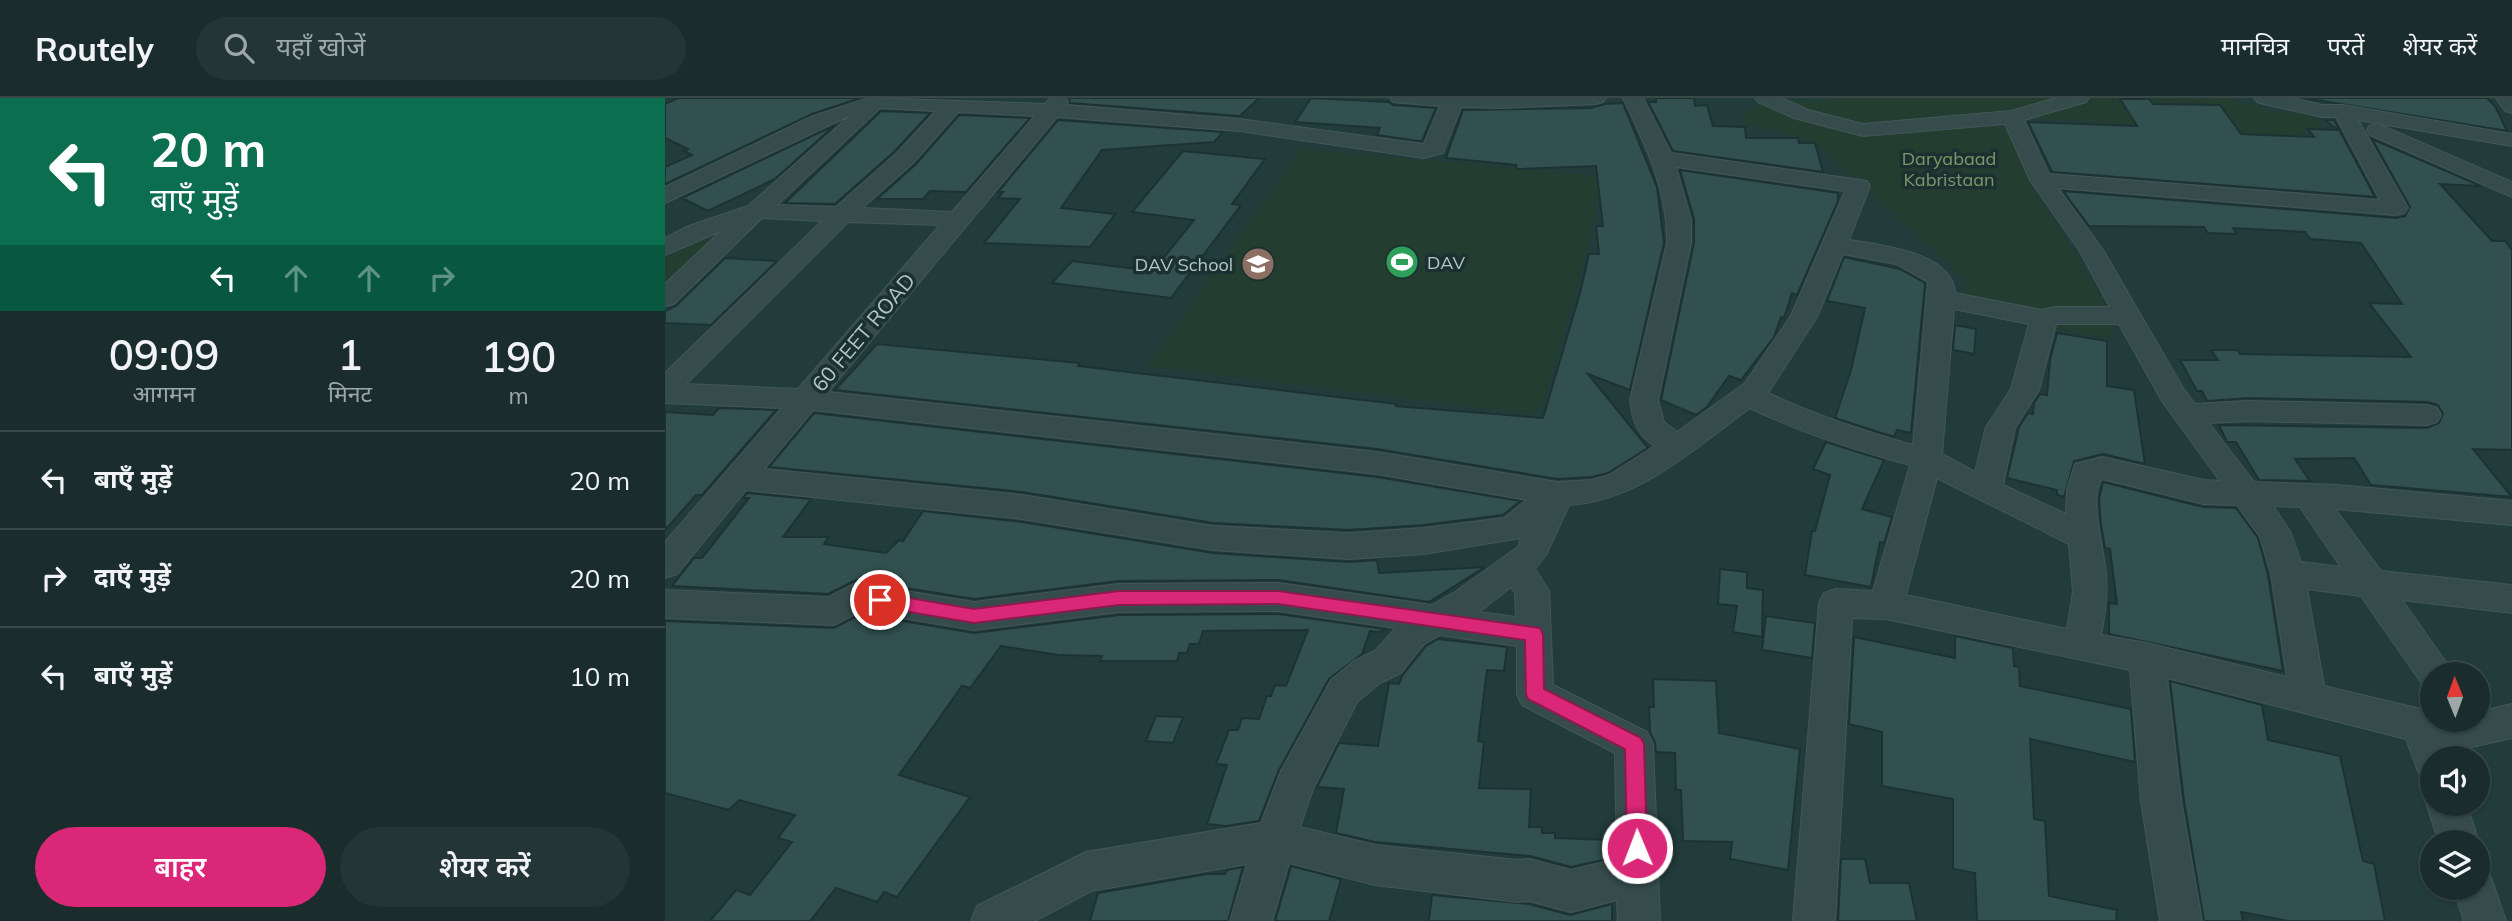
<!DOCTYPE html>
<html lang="hi">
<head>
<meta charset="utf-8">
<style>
  :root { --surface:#1a2d2c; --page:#233534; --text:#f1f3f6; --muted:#9fa8a9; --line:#384948; --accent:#db2777 }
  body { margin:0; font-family:Mulish,"Noto Sans Devanagari",sans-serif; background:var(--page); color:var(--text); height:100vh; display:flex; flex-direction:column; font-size:26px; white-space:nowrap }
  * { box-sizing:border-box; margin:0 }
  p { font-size:23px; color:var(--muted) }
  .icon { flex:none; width:38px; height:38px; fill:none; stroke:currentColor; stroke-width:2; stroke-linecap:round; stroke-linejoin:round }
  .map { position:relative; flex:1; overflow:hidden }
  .panel { display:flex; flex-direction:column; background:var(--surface); width:665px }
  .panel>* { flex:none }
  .guide { background:#0b6e4f; color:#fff; overflow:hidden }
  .needle { width:46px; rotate:359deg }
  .tools { position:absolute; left:1755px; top:564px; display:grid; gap:14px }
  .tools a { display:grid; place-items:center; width:70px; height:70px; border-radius:50%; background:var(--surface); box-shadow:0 2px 5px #0004,0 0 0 2px var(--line); font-size:35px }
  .pin { position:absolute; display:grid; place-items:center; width:60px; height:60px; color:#fff; margin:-30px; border:4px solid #fff; border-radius:50%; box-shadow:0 2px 7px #0007 }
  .me { position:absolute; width:77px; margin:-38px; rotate:359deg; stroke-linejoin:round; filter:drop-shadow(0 0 5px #0008) }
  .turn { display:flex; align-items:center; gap:24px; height:147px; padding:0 35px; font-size:32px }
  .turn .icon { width:91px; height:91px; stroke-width:2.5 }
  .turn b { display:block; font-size:49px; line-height:60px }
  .lanes { display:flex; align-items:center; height:66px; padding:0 35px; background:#0003; justify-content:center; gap:35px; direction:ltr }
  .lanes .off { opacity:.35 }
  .eta { display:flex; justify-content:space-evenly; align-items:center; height:119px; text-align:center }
  .eta b { font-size:42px; font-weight:600; line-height:49px }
  .action { display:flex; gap:14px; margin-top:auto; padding:14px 35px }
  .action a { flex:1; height:80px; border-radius:42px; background:var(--accent); color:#fff; font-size:28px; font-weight:600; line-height:80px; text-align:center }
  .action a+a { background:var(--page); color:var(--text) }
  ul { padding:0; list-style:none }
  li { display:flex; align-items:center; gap:21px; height:98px; padding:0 35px; border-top:2px solid var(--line) }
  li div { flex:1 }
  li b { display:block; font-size:26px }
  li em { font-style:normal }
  header { display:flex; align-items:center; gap:42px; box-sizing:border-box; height:98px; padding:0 35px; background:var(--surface); border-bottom:2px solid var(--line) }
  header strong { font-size:33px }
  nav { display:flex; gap:38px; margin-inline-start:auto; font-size:24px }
  .search { width:490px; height:63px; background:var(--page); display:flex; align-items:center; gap:18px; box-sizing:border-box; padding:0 24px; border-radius:38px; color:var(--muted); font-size:26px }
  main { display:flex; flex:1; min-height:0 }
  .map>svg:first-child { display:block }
  .green { fill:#243d31 }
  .building { fill:#31504f; stroke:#1d3333; stroke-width:2 }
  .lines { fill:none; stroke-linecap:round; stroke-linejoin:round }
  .minor-casing { stroke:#425858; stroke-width:2 }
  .minor { fill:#364c4c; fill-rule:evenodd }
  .route { fill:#db2777; stroke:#8e194d; stroke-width:2 }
  .labels { text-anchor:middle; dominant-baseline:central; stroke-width:7; stroke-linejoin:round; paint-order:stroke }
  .far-park-label { font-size:18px; fill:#799968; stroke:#1b3131 }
  .far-poi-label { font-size:18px; fill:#b1c7c8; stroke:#1b3131; text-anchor:start }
  .street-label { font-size:21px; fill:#b1c7c8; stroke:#1b3131 }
</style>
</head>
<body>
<header>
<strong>Routely</strong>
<div class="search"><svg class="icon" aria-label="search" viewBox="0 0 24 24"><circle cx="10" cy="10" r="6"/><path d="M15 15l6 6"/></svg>यहाँ खोजें</div>
<nav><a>मानचित्र</a><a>परतें</a><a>शेयर करें</a></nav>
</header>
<main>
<section class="panel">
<div class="guide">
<div class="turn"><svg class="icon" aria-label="left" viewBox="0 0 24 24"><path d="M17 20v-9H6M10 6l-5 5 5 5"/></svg><div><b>20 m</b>बाएँ मुड़ें</div></div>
<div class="lanes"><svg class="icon" aria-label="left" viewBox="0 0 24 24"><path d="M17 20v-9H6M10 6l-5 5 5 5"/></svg><svg class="icon off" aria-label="ahead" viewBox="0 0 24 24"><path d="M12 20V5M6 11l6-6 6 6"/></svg><svg class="icon off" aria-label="ahead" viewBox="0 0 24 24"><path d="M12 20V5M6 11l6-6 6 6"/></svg><svg class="icon off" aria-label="right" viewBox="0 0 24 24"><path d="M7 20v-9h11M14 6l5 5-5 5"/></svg></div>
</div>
<div class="eta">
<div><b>09:09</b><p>आगमन</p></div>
<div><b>1</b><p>मिनट</p></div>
<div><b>190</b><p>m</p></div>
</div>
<ul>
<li><svg class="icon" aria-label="left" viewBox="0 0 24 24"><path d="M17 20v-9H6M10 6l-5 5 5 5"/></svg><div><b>बाएँ मुड़ें</b></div><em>20 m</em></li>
<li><svg class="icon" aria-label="right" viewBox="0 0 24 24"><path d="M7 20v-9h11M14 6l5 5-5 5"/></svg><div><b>दाएँ मुड़ें</b></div><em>20 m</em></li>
<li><svg class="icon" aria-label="left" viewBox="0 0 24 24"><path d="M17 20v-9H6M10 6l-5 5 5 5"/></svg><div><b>बाएँ मुड़ें</b></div><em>10 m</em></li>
</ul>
<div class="action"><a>बाहर</a><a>शेयर करें</a></div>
</section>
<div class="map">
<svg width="1847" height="823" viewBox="0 0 1847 823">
  <rect width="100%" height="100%" fill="#223c3b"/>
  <path class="green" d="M1167,0H1561L1608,14L1643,16L1659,27L1638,34L1639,39L1374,20L1341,23L1367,88L1453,225L1445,240L1375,229L1302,210L1300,181L1149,44L1072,23L1096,5L1166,2Z
    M636,51L936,78L925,142L878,305L865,316L482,268Z
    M65,128L0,196V158Z"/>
  <path class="building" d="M13,0H195L147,16L0,86V69L27,57L19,53L23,51L0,40V6Z
    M404,0H594L575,18L405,5Z
    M646,0L724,4L728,7L771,10L757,43H753L712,37L715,30L630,24Z
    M991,0H1029L1030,8L1042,7L1048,28L1080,29L1081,40H1133L1134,45H1150L1158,74L1008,53L983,4H991Z
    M1639,0H1822L1830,8L1842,33Z
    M1455,1H1484L1488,6L1555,7L1576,36L1649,39L1643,31L1673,32L1660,22H1669L1710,99L1387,74L1363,24L1472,28Z
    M958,5L992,89L999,145L965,292L923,276L983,350L943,375L927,379L892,381L712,351L170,292L212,246L415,265L413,268L732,306L731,308L878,320L915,195L924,156H934L931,128H938L931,68L852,71L851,67L781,60L798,12L926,10L940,6Z
    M216,13L265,15L230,53L170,106L120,105Z
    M294,17L365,20L301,94L265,93L258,101H212L250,67Z
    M393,22L558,34L549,44L437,52L396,110L450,116L425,149L319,145L355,101L333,100L338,94H333Z
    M170,27L110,81L43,113L17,100Z
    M1707,41L1816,88L1775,86L1827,143H1840L1847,152V352L1808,351L1847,399L1706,387L1689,360L1630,361L1645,383L1594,382L1571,344H1562L1554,327L1762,330L1774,325L1778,316L1773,307L1762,304L1583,300L1542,303L1537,293H1532L1515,262H1553L1546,252H1572L1575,256L1746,259L1704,205L1737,206L1696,145L1645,141L1640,134L1568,130L1572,136L1543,135L1539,129L1424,128L1398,93L1731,120L1740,118L1745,109Z
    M518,53L600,61L567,106L576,107L506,200L387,185L407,163L488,173L529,122L467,114Z
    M1015,72L1173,95V103L1132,197L1127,195L1119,220L1116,219L1109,239L1076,282L1064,278L1042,309L1031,317L996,302L1029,145V121Z
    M1179,159L1235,171L1260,185L1246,335L1232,332L1229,339L1170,320L1186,272L1200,210L1162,203Z
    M60,160L112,163L46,227L0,225V213L11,208Z
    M1290,227L1311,231L1309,256L1288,252Z
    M1392,235L1442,243V288L1469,292L1480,366L1438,356L1409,363L1399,399L1392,397V392L1342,380L1354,329L1363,315L1368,316L1369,305L1375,296L1382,297L1385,262Z
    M54,310L111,312L37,397H31L0,432V314L48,317Z
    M149,315L712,379L855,403L838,417L759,427L684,432L548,425L357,394L104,369Z
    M1161,344L1219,362L1197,411L1227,419L1219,445L1215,444L1206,489L1140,477L1147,433H1150L1165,377L1148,371Z
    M1438,384L1538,409L1571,410L1593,440L1603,477L1618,573L1444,536V505L1452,506L1445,451L1440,450L1436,427L1434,401Z
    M82,395L146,401L118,439H164L159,446L221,455L234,442L238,443L258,413L357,424L548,455L684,464L712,462L714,475L820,469L764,504L613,482L454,483L309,501L191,482L163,496L7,488L29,460H37L84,400H78Z
    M1055,471L1082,474V490L1098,492L1097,539L1068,534L1072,508L1053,506Z
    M196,516L309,535L454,517L613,516L720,531L715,534L705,533L697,556L664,581L614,672L594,723L561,728L542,726L562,667L551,666L564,632H573L577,620L594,621L602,598H606L610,587L621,588L643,532L538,533L534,546H525L522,555H514L512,563H435L437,558L393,557L336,548L305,590L297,588L234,677L305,699L232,799L219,794L212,804L171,790L145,823H45L71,792L85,797L127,744L113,740L130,717L74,702L64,712L0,695V523L169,530Z
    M1101,518L1150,525L1147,560L1097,552Z
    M1290,538L1348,550L1349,568L1354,569L1355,588L1466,611L1470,664L1365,641L1369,721L1380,723L1384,798L1452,812L1451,823H1312L1310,775L1288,771V701L1217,688V634L1184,626L1189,539L1290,560Z
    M773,541L842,549L839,573L822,572L813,643L819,644L814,690L866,691L864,729H877V735H890V740L947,742V760L906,769L865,758L710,744L671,735L679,691L652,689L674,645L713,648L724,585L734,586L737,578L761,548Z
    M988,581L1051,583L1054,635L1135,651L1123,772L1065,761L1067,744L1018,743L1016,692H1011L1010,655L991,654L990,645L985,634L984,609H989Z
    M1505,583L1597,607L1603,642L1675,658L1698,763L1709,766L1720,823H1623L1576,814L1578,823H1539L1519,703Z
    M491,618L518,619L508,645L481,643Z
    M1176,761H1200L1205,785H1244L1252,823H1173Z
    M626,768L676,781L664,823H610Z
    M578,769L563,823H425L433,795L542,776H560L562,772Z
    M767,797L864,806L905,817L947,806V823H764Z"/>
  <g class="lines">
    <defs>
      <path id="minor" d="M204,0L380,6L385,0H401L403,4L401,7L574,21L759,46L775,8L728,4L725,0H941L938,4L931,6L835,10L796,9L778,55L759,60L574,33L392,19L163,294L712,354L892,384L927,382L944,377L990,348C972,337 967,321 965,302L1002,145C1003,92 980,46 958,0H978L1006,55L1202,83L1205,88L1184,142C1216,147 1287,154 1290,195L1377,212L1390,209H1445L1414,152L1365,82L1340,26L1198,38L1129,20L1093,4L1090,0H1117L1143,12L1198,26L1346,13L1391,0H1424L1421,4L1359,22L1384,76L1715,102L1671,19H1657L1599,6L1592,4L1589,0H1627L1657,7H1678L1847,36V48L1693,22L1743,110L1739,115L1731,117L1393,90L1438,152L1518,290L1530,306L1583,303L1762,307L1772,310L1776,317L1772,324L1762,327L1583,323L1544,325L1589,384L1672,387L1847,403V427L1670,411L1716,473L1847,487V515L1737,502L1789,576H1768V590L1758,587L1696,498L1642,491L1659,588L1768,614V621H1813V614L1847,606V640L1788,653L1783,651L1786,660H1768V681L1754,676L1741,641L1502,580L1516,703L1537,823H1495L1476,703L1465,572L1221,521L1187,520L1170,823H1128L1154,505L1159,495L1171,491L1208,493L1245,367C1189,352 1137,335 1085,310C1030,350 974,403 904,407L881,457L870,471L884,493L888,587L982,634L988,646L995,823H953L952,802L906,814L864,803L852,804L710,787L624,765L607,823H565L582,766L426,793L370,823H306L312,808L421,754L596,725L616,673L666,582L689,563L710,553L731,530L613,513L454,514L309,532L196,513L169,527L0,520V492L164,499L191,485L309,504L454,486L613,485L767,507L790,494L853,449L856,440L759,456L684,461L548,452L357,421L81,392L12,476L0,480V444L117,310L0,305V275L157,123L97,120L9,206L0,208V186L56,133L0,157V140L24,128L83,108L186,17L0,105V89L148,18ZM215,10L271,13L232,55L171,109L112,107ZM293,14L370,18L287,114L197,110L248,65ZM1011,69L1180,93L1126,218L1080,285L1012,334L999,324L993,302L1026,145V122ZM183,124L275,127L133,291L21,286ZM1178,156L1231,166L1263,184L1248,347C1198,333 1150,317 1103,295L1152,219ZM1289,211L1364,226L1346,291L1321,329L1310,374L1277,356ZM1391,226H1454L1497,303L1555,383L1539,382L1437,359L1410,366L1402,391L1401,416L1338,387L1350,330L1374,292ZM148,312L712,376L862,402L839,420L759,430L684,435L548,428L357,397L99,371ZM1272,380L1404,446L1408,494L1402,531L1241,497ZM1437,381L1539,406L1572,407L1595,439L1606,476L1622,579L1482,545L1436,537C1440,517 1443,498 1441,477C1440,454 1423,399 1437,381ZM1608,408L1635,409L1676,469L1636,464L1626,435ZM846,489L850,495L851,519L814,514ZM775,537L852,548V596L857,607L950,655L952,761L906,772L864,761L852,762L710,747L635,729L648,691L692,604L715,585L736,575L759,546Z
        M1831,0H1847V15L1840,13Z
        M1713,26L1847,84V99L1705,37L1702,32L1705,27Z
        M1767,692L1768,705H1801L1814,744L1813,747V744H1774L1761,705Z
        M1813,770L1824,774L1841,823H1799L1788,789H1813Z"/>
    </defs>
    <use href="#minor" class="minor-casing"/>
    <use href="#minor" class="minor"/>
  </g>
  <path class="route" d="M454,493H613L875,530L878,536L879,591L976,640L979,646L982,750L979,757L972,760L965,757L962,750L960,651L863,601L861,596L860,542L613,506L454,507L309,525L215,509L209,507L207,502L209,497L215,495L309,511Z"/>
  <defs>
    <symbol id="stadium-disc" viewBox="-11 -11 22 22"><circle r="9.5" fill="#2e9e5b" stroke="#1b3131"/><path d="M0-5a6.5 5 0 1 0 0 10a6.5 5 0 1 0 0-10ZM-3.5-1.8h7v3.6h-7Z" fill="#fff"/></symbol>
    <symbol id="school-disc" viewBox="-11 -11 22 22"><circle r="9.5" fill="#8d6e63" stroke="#1b3131"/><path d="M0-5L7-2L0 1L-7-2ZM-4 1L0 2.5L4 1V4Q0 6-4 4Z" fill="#fff"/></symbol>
  </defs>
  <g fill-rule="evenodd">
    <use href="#stadium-disc" x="718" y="145" width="38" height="38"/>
    <use href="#school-disc" x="574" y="147" width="38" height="38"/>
  </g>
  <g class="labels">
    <g class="far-park-label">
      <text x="1284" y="60">Daryabaad<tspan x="1284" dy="21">Kabristaan</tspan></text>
    </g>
    <g class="far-poi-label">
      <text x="762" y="164">DAV</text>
      <text x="568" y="166" text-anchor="end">DAV School</text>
    </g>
    <g class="street-label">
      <text transform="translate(198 234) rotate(-50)">60 FEET ROAD</text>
    </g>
  </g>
</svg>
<div class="tools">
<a><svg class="needle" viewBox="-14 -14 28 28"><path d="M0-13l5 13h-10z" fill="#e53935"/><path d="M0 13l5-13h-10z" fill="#9fa8a9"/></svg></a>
<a><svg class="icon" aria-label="sound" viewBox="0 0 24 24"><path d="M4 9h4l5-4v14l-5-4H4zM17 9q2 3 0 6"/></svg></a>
<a><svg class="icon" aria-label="layers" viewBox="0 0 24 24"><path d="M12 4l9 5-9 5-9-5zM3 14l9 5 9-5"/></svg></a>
</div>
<div class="pin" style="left:215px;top:502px;background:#d93025"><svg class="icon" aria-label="arrive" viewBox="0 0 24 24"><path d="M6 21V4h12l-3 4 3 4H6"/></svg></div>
<svg class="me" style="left:972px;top:750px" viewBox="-20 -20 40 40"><circle r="17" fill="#db2777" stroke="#fff" stroke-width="3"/><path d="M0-11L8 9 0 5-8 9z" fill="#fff"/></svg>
</div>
</main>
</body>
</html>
